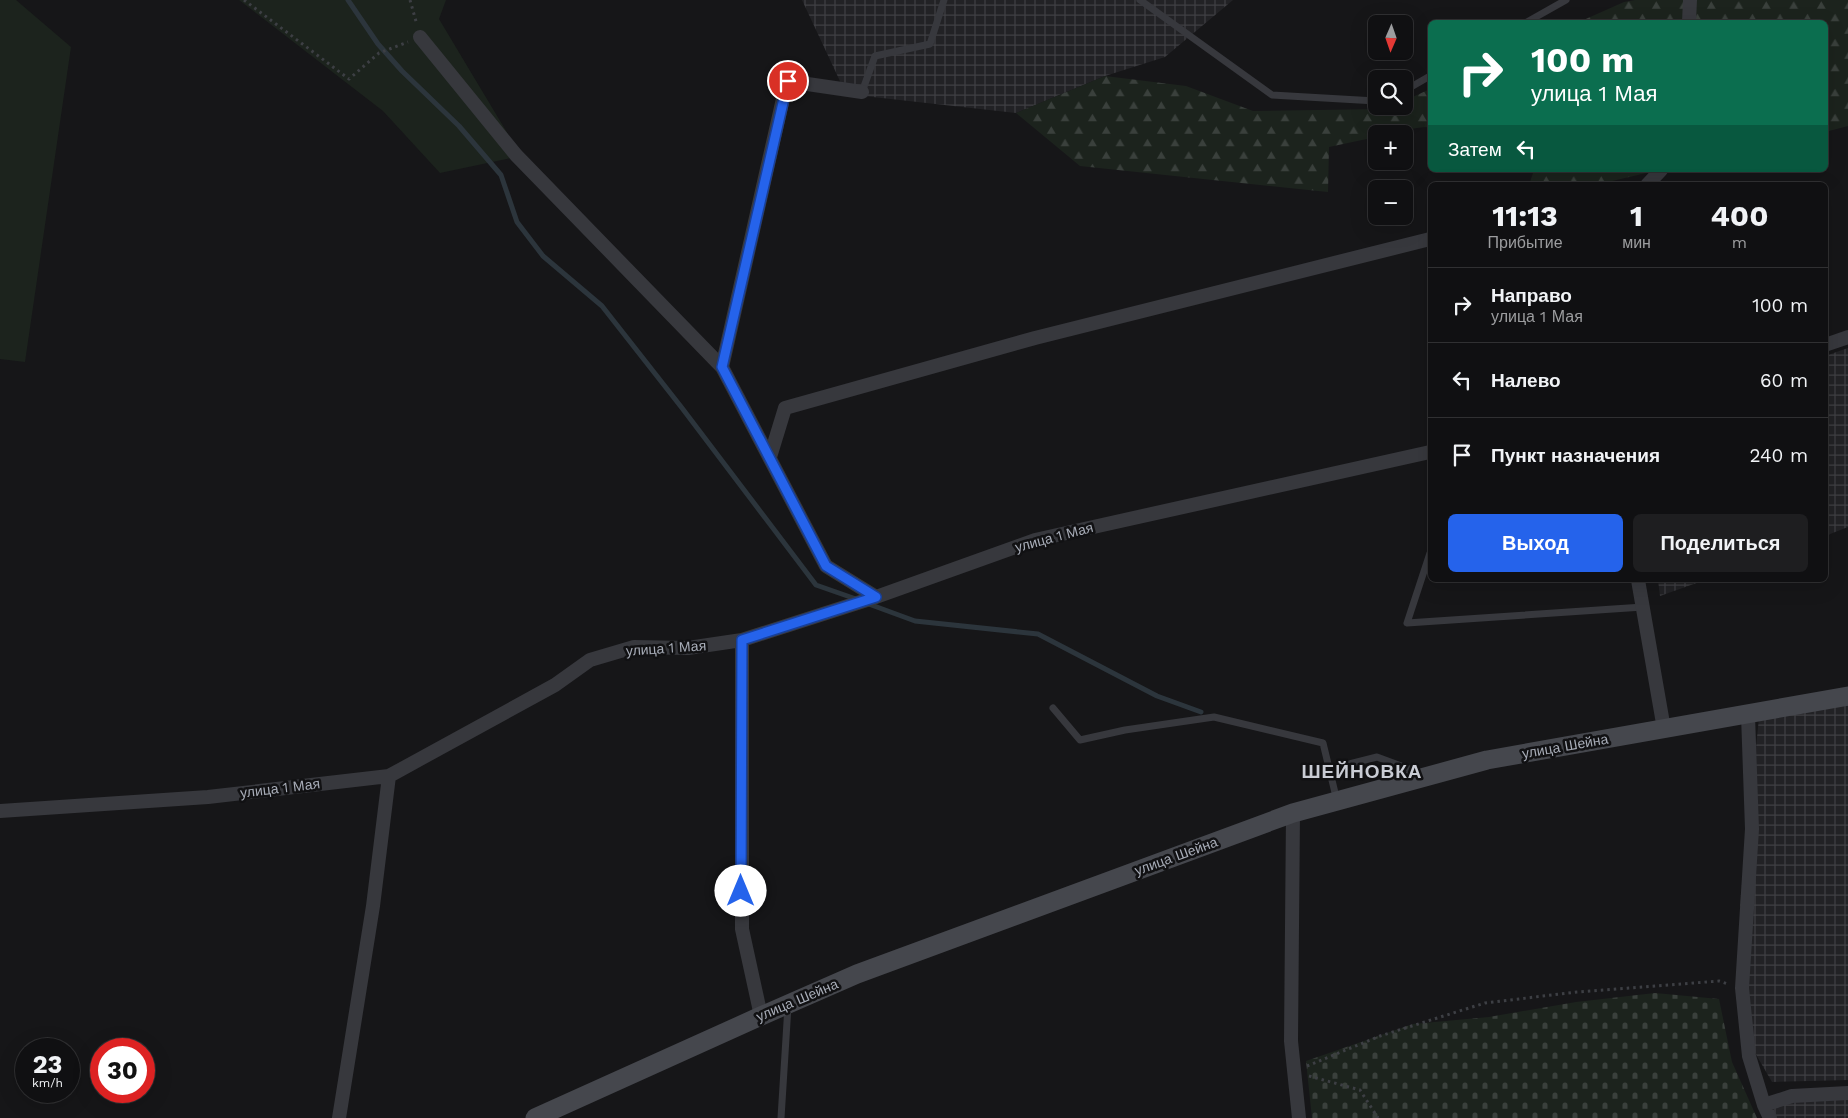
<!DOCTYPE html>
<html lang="ru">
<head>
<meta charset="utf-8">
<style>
  :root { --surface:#101012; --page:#1e1e20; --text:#f1f3f6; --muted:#9c9d9f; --line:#303032; --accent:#2563eb }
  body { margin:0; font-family:"Work Sans",sans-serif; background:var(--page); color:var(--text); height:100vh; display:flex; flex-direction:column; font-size:19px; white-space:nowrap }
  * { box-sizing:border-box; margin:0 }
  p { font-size:16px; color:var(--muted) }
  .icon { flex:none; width:28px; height:28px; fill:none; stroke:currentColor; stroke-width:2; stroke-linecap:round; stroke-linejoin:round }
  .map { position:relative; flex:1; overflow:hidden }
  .drawer { position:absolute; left:1428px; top:182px; width:400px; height:400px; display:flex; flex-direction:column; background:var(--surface); border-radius:8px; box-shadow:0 5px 20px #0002,0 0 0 1px var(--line) }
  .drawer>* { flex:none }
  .banner { position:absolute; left:1428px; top:20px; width:400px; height:152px; border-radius:8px; box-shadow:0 5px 20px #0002,0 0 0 1px var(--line); background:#0b6e4f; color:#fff; overflow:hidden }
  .needle { width:32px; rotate:182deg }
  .buttons { position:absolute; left:1368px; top:15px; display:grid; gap:10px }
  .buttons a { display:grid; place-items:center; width:45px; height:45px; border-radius:8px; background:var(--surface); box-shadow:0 5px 20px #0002,0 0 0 1px var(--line); font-size:25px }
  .speed { position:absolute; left:15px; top:1038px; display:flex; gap:10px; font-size:25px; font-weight:700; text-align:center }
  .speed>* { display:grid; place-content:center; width:65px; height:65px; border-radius:50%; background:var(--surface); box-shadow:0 5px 20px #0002,0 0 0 1px var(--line); line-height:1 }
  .speed small { font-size:12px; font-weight:400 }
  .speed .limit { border:8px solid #d22; background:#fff; color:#111 }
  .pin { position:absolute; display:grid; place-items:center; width:42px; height:42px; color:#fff; margin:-21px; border:2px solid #fff; border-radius:50%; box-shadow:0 1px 5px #0007 }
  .me { position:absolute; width:55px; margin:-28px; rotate:0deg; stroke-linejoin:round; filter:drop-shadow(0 0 4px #0008) }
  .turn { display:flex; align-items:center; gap:18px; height:105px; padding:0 20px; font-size:22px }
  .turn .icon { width:65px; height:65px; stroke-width:2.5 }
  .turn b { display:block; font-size:35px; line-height:42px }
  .then { display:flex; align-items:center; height:48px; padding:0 20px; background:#0003; gap:10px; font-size:19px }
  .eta { display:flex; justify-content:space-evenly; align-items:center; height:85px; text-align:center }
  .eta b { font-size:30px; font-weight:700; line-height:35px }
  .action { display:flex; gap:10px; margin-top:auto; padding:10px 20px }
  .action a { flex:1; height:58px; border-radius:8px; background:var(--accent); color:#fff; font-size:20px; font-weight:700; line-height:58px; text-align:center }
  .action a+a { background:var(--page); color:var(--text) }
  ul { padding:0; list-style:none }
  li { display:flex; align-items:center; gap:15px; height:75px; padding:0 20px; border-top:1px solid var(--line) }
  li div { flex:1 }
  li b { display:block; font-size:19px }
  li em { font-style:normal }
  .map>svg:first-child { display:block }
  .industrial { fill:url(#industrial-grid) }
  .green { fill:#1c231d }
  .forest { fill:url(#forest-firs) }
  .cemetery { fill:url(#cemetery-stones) }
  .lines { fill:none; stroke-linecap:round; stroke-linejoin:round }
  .stream { stroke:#2c353c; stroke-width:5 }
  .path { stroke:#3d3f44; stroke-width:3; stroke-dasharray:2.5 4; stroke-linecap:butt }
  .lane { stroke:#37383d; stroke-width:7 }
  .street { stroke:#37383d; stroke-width:14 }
  .secondary { stroke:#45474d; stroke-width:19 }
  .route-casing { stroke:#184099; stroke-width:12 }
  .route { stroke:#2563eb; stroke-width:9 }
  .labels { text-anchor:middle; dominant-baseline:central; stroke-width:5; stroke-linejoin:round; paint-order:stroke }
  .street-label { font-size:14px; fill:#a8adb8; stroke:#111113 }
  .district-label { font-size:19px; font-weight:bold; letter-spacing:1px; fill:#c9ccd4; stroke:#111113 }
</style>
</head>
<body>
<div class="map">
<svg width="1848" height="1118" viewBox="0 0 1848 1118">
  <defs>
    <pattern id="industrial-grid" width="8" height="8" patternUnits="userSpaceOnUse" patternTransform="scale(1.25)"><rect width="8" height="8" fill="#222225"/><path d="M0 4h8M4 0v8" fill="none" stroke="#3f3f43"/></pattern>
    <pattern id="forest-firs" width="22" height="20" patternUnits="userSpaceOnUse" patternTransform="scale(1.25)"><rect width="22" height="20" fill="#1c231d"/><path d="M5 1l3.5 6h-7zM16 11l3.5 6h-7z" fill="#3a403c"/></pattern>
    <pattern id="cemetery-stones" width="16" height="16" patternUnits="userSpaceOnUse" patternTransform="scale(1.25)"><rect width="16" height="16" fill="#1c231d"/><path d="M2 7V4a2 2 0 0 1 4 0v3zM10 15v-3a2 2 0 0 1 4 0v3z" fill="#3a403c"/></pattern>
  </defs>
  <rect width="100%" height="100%" fill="#161618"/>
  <path class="industrial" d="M802,0H1233L1165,57L1105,76L1016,113L846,94Z
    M1848,348V527L1825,536V356Z
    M1658,580H1705L1660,596Z
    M1848,699V1080L1772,1082L1747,1039L1740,904L1759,718Z
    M1848,1093V1118H1773L1769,1100Z"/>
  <path class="green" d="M0,0H16L71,47L25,362L0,359Z
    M239,0H446L439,19L521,156L440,173L383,111Z"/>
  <path class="forest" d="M1635,0H1848V126L1825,132V22H1579L1624,2Z
    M1105,76L1186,86L1253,111L1385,109L1391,106H1404V101L1430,89V127C1412,127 1395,134 1376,134V137L1329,147L1328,192L1080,166L1016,113Z
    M1534,170H1659L1595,185H1529Z"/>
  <path class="cemetery" d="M1655,993L1719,999L1732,1062L1757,1118H1312L1306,1061L1413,1024L1489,1017L1576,1002Z"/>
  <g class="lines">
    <path class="stream" d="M348,0L378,44L402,71L459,126L501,175L517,222L543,256L602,306L682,408L816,585L856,599
      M866,603L915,621L1038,634L1157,696L1201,712"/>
    <path class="path" d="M244,0L349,79L379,53L408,42
      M410,0L417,25
      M1307,1066L1380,1036L1485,1003L1577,992L1719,981L1728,984
      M1309,1076L1360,1090L1378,1118"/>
    <path class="lane" d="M1140,0L1272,95L1376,101
      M1527,22L1566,0
      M1404,91L1430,76
      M862,92L875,56L930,44L944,0
      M1430,553L1407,623L1643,607
      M1053,708L1080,740L1125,730L1214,717L1323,743L1337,801
      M1329,769L1377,757L1420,773
      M781,1118L788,1006"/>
    <path class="street" d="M1689,22L1690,0
      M420,37L516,155L722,367L826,566L876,597
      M1647,185L1661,170
      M1825,345L1848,337
      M722,367L787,81L862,92
      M770,457L785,408L1035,338L1430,239
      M1638,580L1664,729
      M742,640V929L761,1016
      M1748,715L1752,829L1742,988L1749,1056L1764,1105L1770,1118
      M0,811L208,797L389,776L555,685L590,660L634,647L688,648L742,640L876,597L1035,540L1430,452
      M1293,813L1291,1041L1299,1118
      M1764,1105L1792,1096L1848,1093
      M339,1118L373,906L389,776"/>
    <path class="secondary" d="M535,1118L761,1016L857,974L1293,813L1487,760L1848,696"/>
  </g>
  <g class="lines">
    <defs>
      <path id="route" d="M741,891L742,640L876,597L826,566L722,367L788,81"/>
    </defs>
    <use href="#route" class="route-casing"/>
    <use href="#route" class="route"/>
  </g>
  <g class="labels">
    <g class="street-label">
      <text transform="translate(1054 537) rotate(-15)">улица 1 Мая</text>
      <text transform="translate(666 648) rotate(-4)">улица 1 Мая</text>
      <text transform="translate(1565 746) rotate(-10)">улица Шейна</text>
      <text transform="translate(280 788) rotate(-7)">улица 1 Мая</text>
      <text transform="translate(1176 856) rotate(-20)">улица Шейна</text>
      <text transform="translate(797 1000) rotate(-23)">улица Шейна</text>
    </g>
    <g class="district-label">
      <text x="1362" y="771">ШЕЙНОВКА</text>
    </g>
  </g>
</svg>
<div class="buttons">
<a><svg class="needle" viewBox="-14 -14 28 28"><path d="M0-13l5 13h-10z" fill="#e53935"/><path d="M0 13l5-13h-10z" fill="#9c9d9f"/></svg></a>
<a><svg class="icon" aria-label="search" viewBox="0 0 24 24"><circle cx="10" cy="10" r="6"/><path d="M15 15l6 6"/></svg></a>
<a>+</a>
<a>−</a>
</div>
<div class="speed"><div>23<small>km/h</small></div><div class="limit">30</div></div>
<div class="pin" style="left:788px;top:81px;background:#d93025"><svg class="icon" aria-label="arrive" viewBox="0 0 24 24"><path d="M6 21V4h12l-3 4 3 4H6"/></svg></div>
<svg class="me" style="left:741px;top:891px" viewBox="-20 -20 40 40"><circle r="19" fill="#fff"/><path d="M0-13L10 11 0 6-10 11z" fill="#2563eb"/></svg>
<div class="banner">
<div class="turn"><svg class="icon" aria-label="right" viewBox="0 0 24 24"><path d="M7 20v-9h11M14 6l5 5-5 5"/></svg><div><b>100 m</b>улица 1 Мая</div></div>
<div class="then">Затем<svg class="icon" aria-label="left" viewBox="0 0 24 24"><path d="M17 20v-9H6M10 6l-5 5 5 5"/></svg></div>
</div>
<section class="drawer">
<div class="eta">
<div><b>11:13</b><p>Прибытие</p></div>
<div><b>1</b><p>мин</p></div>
<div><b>400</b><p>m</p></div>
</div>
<ul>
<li><svg class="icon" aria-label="right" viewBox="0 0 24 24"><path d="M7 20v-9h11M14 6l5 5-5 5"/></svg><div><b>Направо</b><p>улица 1 Мая</p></div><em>100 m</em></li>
<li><svg class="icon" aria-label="left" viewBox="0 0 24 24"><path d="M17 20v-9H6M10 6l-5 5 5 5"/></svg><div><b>Налево</b></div><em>60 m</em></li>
<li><svg class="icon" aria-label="arrive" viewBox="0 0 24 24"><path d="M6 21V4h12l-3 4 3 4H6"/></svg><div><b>Пункт назначения</b></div><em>240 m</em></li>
</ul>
<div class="action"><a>Выход</a><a>Поделиться</a></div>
</section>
</div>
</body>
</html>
